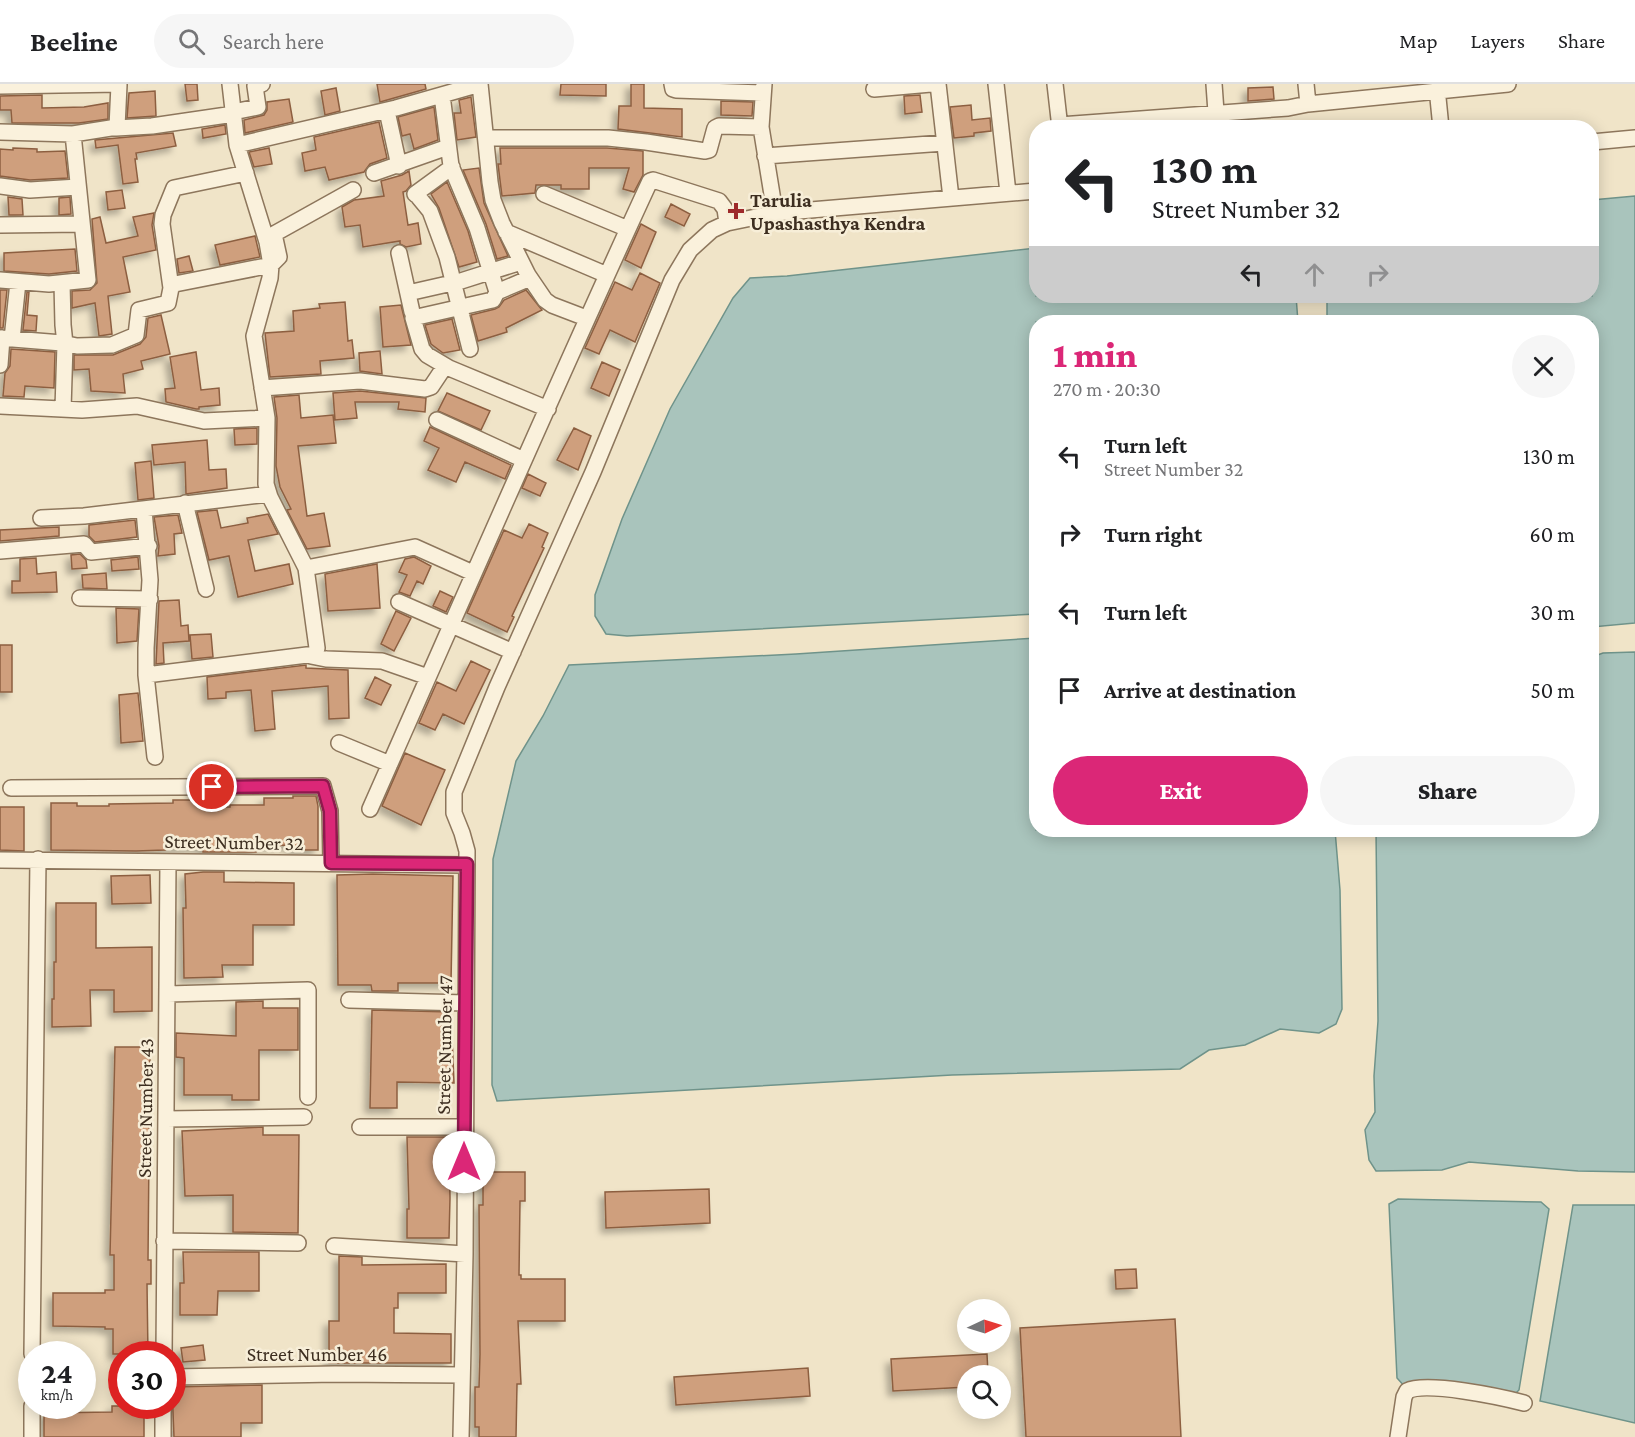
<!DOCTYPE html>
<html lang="en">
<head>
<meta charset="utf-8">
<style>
  :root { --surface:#fff; --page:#f6f6f6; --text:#202124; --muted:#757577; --line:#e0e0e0; --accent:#db2777 }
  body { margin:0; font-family:"Crimson Pro",serif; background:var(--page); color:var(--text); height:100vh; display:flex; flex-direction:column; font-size:22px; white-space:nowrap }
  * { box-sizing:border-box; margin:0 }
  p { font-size:20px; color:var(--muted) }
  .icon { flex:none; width:33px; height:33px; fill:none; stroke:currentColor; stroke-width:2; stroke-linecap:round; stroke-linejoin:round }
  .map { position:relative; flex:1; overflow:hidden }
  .panel { position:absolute; left:1029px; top:231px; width:570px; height:522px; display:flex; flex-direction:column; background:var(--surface); border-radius:24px; box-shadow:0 3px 15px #0003 }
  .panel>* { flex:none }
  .top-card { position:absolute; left:1029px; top:36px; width:570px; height:183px; border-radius:24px; box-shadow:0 3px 15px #0003; background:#fff; color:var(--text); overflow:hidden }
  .needle { width:39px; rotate:86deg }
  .controls { position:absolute; left:957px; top:1215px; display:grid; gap:12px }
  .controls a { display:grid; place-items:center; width:54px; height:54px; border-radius:50%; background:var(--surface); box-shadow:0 3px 15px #0003; font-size:30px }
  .speed { position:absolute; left:18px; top:1257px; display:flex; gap:12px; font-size:30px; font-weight:700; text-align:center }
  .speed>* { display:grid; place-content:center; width:78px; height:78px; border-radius:50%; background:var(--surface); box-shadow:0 3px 15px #0003; line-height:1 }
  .speed small { font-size:15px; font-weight:400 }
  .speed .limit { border:9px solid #d22; background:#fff; color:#111 }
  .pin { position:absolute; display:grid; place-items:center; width:51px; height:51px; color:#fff; margin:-26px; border:3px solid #fff; border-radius:50%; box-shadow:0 2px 6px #0007 }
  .me { position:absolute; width:66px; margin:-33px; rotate:0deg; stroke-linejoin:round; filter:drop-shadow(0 0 4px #0008) }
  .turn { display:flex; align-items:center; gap:21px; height:126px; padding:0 24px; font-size:27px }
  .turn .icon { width:78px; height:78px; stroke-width:2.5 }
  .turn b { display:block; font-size:42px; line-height:51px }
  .lanes { display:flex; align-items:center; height:57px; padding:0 24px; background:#0003; justify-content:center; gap:30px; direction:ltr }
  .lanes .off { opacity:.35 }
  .round { display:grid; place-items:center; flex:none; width:63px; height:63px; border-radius:32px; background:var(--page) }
  .summary { display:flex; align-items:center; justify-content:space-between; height:102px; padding:0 24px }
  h1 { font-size:36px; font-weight:800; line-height:45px; color:var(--accent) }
  .cta { display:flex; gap:12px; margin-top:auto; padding:12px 24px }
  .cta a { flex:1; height:69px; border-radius:36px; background:var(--accent); color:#fff; font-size:24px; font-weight:800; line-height:69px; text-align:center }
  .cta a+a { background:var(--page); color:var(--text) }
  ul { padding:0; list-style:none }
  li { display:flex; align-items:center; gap:18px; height:78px; padding:0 24px }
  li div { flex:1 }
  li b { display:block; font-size:22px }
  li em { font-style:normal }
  header { display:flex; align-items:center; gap:36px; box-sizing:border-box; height:84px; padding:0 30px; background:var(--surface); border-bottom:2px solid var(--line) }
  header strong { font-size:28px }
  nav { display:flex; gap:33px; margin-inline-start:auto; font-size:21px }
  .search { width:420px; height:54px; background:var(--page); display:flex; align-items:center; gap:15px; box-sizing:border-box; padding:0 21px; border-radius:33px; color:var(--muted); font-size:22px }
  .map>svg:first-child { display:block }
  .water { fill:#a9c4bc; stroke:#6f938a; stroke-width:1.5 }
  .building { fill:#cf9f7d; stroke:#8d5f41; stroke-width:1.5; filter:url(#shadow) }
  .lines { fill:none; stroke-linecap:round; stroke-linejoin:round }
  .street-casing { stroke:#8d765c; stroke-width:18 }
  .street { stroke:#faf1dc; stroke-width:15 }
  .route-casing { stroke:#8e194d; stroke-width:15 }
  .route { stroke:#db2777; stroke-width:10 }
  .poi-dot { fill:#9e2a2b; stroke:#f7eed8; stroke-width:2 }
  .labels { text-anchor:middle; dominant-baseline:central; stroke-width:5; stroke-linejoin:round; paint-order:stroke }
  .poi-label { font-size:20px; font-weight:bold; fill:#3d2e20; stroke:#f7eed8; text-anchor:start }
  .street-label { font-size:20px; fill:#3d2e20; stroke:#f7eed8 }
</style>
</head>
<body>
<header>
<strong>Beeline</strong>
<div class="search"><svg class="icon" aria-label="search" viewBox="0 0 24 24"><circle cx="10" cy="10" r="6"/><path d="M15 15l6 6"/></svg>Search here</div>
<nav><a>Map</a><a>Layers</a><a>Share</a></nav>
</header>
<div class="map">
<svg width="1635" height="1353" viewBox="0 0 1635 1353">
  <defs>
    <filter id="shadow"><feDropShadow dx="-5" dy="5" stdDeviation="3" flood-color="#0004"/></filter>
  </defs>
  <rect width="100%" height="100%" fill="#f0e4c8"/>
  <path class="water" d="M1635,112V539L1592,543V238H1327V212H1592V116Z
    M1036,164V212H1296L1298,238H1036V530L627,552L606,550L595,532V511L622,435L670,325L733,214L750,194L787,192Z
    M1036,554V746H1335L1340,806L1342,925L1336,940L1319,949L1280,945L1245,961L1209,966L1180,985L952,991L497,1017L492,1001L493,775L516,677L543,632L569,581L796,570Z
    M1635,568V1088L1578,1087L1469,1078L1442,1086L1376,1087L1369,1076L1365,1046L1375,1028L1374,992L1378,937L1376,746H1592V573L1603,569Z
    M1398,1115L1541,1118L1549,1125L1519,1306L1513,1312L1406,1304L1397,1294L1389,1120Z
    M1573,1121H1635V1339L1540,1317Z"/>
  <path class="building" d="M185,0H197L198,16L187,17Z
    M377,0H425L426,5L380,18Z
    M561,0H606V12L560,11Z
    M631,0H644V24L682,25V53L618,45L619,22H631Z
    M1273,3L1274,15L1248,17V4Z
    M336,4L340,27L325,31L321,7Z
    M155,7L156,32L127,34L129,9Z
    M42,11V24L84,23L108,19V35L79,39H12L11,26H0V12Z
    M920,11L922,28L905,30L904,12Z
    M471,13L476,53L457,56L454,29H461L459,16Z
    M289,15L293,38L245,49L244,36L264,31L267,26V18Z
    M721,17L753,18L752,32L721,31Z
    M971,21L972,36L990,34L991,47L974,49V52L954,54L950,23Z
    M434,23L438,56L414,65L410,50L402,52L398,33Z
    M379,38L387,74L370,80L364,88L329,96L325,83L305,87L302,69L316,66L314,53Z
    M225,41L226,50L203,54L202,45Z
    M173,49L176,62L136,69L137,75H135L138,98L123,100L118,61L96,64L95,56Z
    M13,64L37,65V68L65,67L68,94L30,96L0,92V65L13,66Z
    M269,64L272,80L254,83L249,68Z
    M500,64H607L643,67V91L634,108L623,105L629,84H589V105H561V101H536L535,109L502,112L498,80H501Z
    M479,84L484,119L508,172L497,175L486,140L463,86Z
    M409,87L411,101L406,107L403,108L408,141L418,139L421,160L406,163L400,160V157L363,163L360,141L345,143L342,123L354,116L384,112L381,97L402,91Z
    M447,98L468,147L477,178L459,183L439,124L431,110Z
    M122,106L125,124L108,126L106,108Z
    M8,113L22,115L23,131H9Z
    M70,113L71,130L59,131V114Z
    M671,120L690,130L684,142L665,133Z
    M154,129L152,141L156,166L123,173L130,208L108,212L112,250L99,252L95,219L72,224V207L90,206L97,199L92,135L100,133L106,159L138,152L133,133Z
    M641,140L656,148L641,184L625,176Z
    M255,152L260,173L220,181L215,161Z
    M75,165L77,187L49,190L4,187V169Z
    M189,172L193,187L179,189L177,175Z
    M640,189L660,199L635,258L610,246L599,270L585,264L615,198L632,206Z
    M0,206H7L3,244H0Z
    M526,206L542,226L506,244L507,248L478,257L471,231L495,225L499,223L504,216Z
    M27,208H29L27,231L37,232L36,247L23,246Z
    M345,218L348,257L352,256L354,274L320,277L321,290L270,293L265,249L294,247L293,227L320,224L319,220Z
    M401,221L411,261L383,263L380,223Z
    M161,231L170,270L141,277L143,285L123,290L125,309L91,307L89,285L74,286V271H113L140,260L146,253L148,234Z
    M452,235L460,266L443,269L431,260L425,241Z
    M11,265L55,268L54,304L25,302L24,313L3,312L5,289L10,282Z
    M380,267L382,290L360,287L359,269Z
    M196,268L201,306L219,304L220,321L199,323V325H196L166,318L165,305L175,304L170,273Z
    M602,278L620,286L609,312L591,304Z
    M360,307L426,314L425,328L398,325L399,318H355L357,334L335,336L333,309Z
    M447,309L490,327L481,346L438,327Z
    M299,311L301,334L333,331L336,359L298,362L307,432L324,429L330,462L307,465L287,426L291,425L280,403L276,382L277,334L274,313Z
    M430,343L511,381L505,395L465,378L456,398L428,386L439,364L424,357Z
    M257,344V360L235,361L234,345Z
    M574,344L591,352L578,386L557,376Z
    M207,356L209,386L226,385L227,404L186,410L185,378L154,381L152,361Z
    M151,377L154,414L138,416L135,379Z
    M528,390L546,399L540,412L522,404Z
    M217,426L221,444L248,439L247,434L268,430L278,450L248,456L255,487L289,480L293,500L238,513L229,472L209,476L197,428Z
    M178,431L182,449L174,450L175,470L158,472L159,462L154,433Z
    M135,436L137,453L95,458L89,452V441Z
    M529,440L548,449L542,463L544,464L512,532L514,533L507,548L467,529L504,446L522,454Z
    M59,443V452L0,457V446Z
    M80,470L86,476L87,484L72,485L71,471Z
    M138,473L139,485L112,487L111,476Z
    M414,473L431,482L423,500L417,497L410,512L399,508L407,491L399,488L405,475Z
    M36,474L37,490L56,488L57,508L12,509V497H20V475Z
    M377,480L380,524L328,527L325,490Z
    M106,489L107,505L83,504L82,491Z
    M440,507L453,513L446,528L433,522Z
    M179,516L181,542L188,541L189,557L163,559L164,579L156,580L159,517Z
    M116,524L139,525L137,557L117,559Z
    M396,527L411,534L394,567L381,560Z
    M211,550L213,573L192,575L190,551Z
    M0,561H12V608H0Z
    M471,577L490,586L464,640L443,630L435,646L419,639L437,598L456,607Z
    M306,581V584L348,586L349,634L329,635L328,602L272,607L275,645L255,647L251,606L226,608V614L208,615L207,593Z
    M375,593L391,601L381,621L365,614Z
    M138,609L143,657L121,659L119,611Z
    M405,669L445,686L421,741L382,722Z
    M293,712H316L318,722V766H292V761L256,762V768H203V763L165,764V766L136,767L51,766V719H77V722H109V720L173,719V716H199V723H230V721H264V714H293Z
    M0,723H24V767L0,766Z
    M203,788H224V798L294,799V841H253V881H222L223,893L184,894L183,824H186L185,790Z
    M373,790L453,792L451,899H398V907H372L371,901H338L337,791Z
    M150,791L151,819L112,820L111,792Z
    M56,819H96V864L152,863V927L114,928V906H90L91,942L52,943V915H54V878H56Z
    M263,917V924H298V966H259V1016H232V1011H184V974L176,973V949L236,952V918Z
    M372,926L451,928L454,999L397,998V1024H370Z
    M115,963H150L148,1176H151V1200H147L148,1270H113V1245H105V1243L53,1242V1209H105V1206H114V1171H110Z
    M263,1043V1051H299L298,1149L233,1148V1111L185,1112L182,1047Z
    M407,1053H449L450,1114L449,1154H407V1125H409Z
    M483,1088H525V1117H520L519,1191H521V1195H565V1237H518L521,1300H517L516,1353H479V1343H475V1303H479L480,1270L479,1121H483Z
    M709,1105L710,1139L606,1144L605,1108Z
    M183,1168H259V1207H218L217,1231H180V1199H184Z
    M339,1172L362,1173V1181L446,1180V1209H398V1224H394V1249L451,1250V1279H329V1237H339Z
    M1136,1185L1137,1204L1116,1205L1115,1186Z
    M1175,1235L1181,1353H1026L1020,1244Z
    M203,1261L205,1276L183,1278L181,1264Z
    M987,1270L988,1289L968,1292V1303L893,1307L891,1275Z
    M808,1284L810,1312L676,1321L674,1293Z
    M262,1301V1339H241V1353H174L172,1303Z
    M112,1322H144V1353H44V1329L112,1328Z"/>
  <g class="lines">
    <defs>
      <path id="street" d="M230,0L237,61L267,158L271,181L270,194L254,252L267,334L266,400L270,413L306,484L415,463L473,489
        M480,0L490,98L493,116L502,139L528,191L545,216L552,221L586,234
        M672,0L673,5L676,6L762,9
        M764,0L761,43L775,129
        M938,0L951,114
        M996,0L1008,109
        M1055,0L1060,44
        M1214,0L1216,28
        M1306,0L1308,20
        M0,2L119,0
        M874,5L931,0
        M442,11L451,82L477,144L497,208
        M1438,14L1441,44
        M387,27L399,82
        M233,28L258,23L255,2L262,0
        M1060,41L1288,24L1308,20L1508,0
        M116,44L152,42L234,30
        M0,48L73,50
        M487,54H608L646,58L705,67L709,66L715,44L719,42L761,43
        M1592,58L1635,54
        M237,61L396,24L480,0
        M765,72L944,59
        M374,89L448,63
        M0,102L30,106L78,103
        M415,110L452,83
        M416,110L430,127L447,173L470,265
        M544,110L628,145
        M0,141L82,140
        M506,148L607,191
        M399,169L412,228
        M530,194L497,208L493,216L488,217L413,234L422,265L427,271L449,284L548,325
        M0,196L49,200L88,196L73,50L117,43L119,1
        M62,199L63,241L65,260L63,325
        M171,204L162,140L163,131L174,104L246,89
        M408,209L461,197L521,178
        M0,254L62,259L77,262L112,261L136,251L139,226L168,219L171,204L175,200L271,181L279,173L274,150L353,106
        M12,255L18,198
        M0,281L2,254
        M262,304L360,297L425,305L431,303L445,282
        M0,322L82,326L137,322L204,337L267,334
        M437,336L524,376
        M185,419L206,505
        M144,426L150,496L146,564V591L155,673
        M41,434L84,432L269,410
        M0,467L84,460L91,468L149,462
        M80,514L150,515
        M399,518L513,568
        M311,572L326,575L382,577L428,593
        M146,591L315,570L317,564L306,484
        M339,659L390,680
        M11,704L323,702L330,727L331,779
        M370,725C463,515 554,305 650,97L653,96L719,117L725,125L727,139
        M0,776L467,781
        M168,910L308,906V1013
        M349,916L466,919
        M166,1035L304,1033
        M360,1043H464
        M164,1157L298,1159
        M334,1162L465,1170
        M32,1270L38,775
        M164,1270L168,778
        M172,1293L335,1290L462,1291
        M32,1353V1322
        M163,1353V1322
        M461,1353L465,1170L467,767L462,749L454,729V708L497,603L593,388L672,196L690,166L712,146L727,139L775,129L1036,107
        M1398,1353L1404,1313L1407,1307C1426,1297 1501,1313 1524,1319"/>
    </defs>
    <use href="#street" class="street-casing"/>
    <use href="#street" class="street"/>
  </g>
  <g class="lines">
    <defs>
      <path id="route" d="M212,703L323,702L330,727L331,779L467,780L464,1078"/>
    </defs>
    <use href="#route" class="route-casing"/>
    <use href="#route" class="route"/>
  </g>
  <path class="poi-dot" d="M733 118h6v6h6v6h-6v6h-6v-6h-6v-6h6z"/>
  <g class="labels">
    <g class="poi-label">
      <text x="750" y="116">Tarulia<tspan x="750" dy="23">Upashasthya Kendra</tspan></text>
    </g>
    <g class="street-label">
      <text transform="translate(234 758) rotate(1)">Street Number 32</text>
      <text transform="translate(444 961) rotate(-89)">Street Number 47</text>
      <text transform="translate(145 1024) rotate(-89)">Street Number 43</text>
      <text x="317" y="1270">Street Number 46</text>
    </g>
  </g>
</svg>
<div class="controls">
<a><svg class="needle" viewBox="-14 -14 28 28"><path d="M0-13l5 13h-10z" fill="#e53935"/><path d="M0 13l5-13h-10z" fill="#757577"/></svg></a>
<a><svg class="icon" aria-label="search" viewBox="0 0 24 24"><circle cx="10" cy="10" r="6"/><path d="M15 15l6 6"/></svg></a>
</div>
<div class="speed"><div>24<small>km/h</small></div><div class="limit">30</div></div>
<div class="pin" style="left:212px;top:703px;background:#d93025"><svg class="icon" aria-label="arrive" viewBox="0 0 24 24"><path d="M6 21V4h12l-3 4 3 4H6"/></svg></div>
<svg class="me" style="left:464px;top:1078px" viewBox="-20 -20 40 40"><circle r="19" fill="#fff"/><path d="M0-13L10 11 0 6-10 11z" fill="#db2777"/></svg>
<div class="top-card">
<div class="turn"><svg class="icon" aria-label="left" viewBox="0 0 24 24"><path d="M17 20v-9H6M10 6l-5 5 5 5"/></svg><div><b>130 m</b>Street Number 32</div></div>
<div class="lanes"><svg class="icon" aria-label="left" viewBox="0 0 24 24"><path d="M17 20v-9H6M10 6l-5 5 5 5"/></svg><svg class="icon off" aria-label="ahead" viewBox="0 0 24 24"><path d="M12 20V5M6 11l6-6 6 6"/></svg><svg class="icon off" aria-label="right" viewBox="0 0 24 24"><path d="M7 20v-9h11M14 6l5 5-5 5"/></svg></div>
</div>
<section class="panel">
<div class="summary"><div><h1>1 min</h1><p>270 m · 20:30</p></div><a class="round"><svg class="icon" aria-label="close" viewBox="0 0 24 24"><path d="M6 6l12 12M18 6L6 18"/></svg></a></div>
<ul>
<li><svg class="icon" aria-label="left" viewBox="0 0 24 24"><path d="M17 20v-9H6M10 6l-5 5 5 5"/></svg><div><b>Turn left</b><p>Street Number 32</p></div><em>130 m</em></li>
<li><svg class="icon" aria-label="right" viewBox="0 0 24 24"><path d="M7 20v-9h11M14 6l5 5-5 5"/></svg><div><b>Turn right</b></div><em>60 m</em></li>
<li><svg class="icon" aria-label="left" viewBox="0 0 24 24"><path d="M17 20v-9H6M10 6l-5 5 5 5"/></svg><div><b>Turn left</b></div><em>30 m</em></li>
<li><svg class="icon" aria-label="arrive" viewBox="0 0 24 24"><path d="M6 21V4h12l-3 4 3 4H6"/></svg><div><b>Arrive at destination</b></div><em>50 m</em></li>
</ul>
<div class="cta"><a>Exit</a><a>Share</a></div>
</section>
</div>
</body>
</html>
